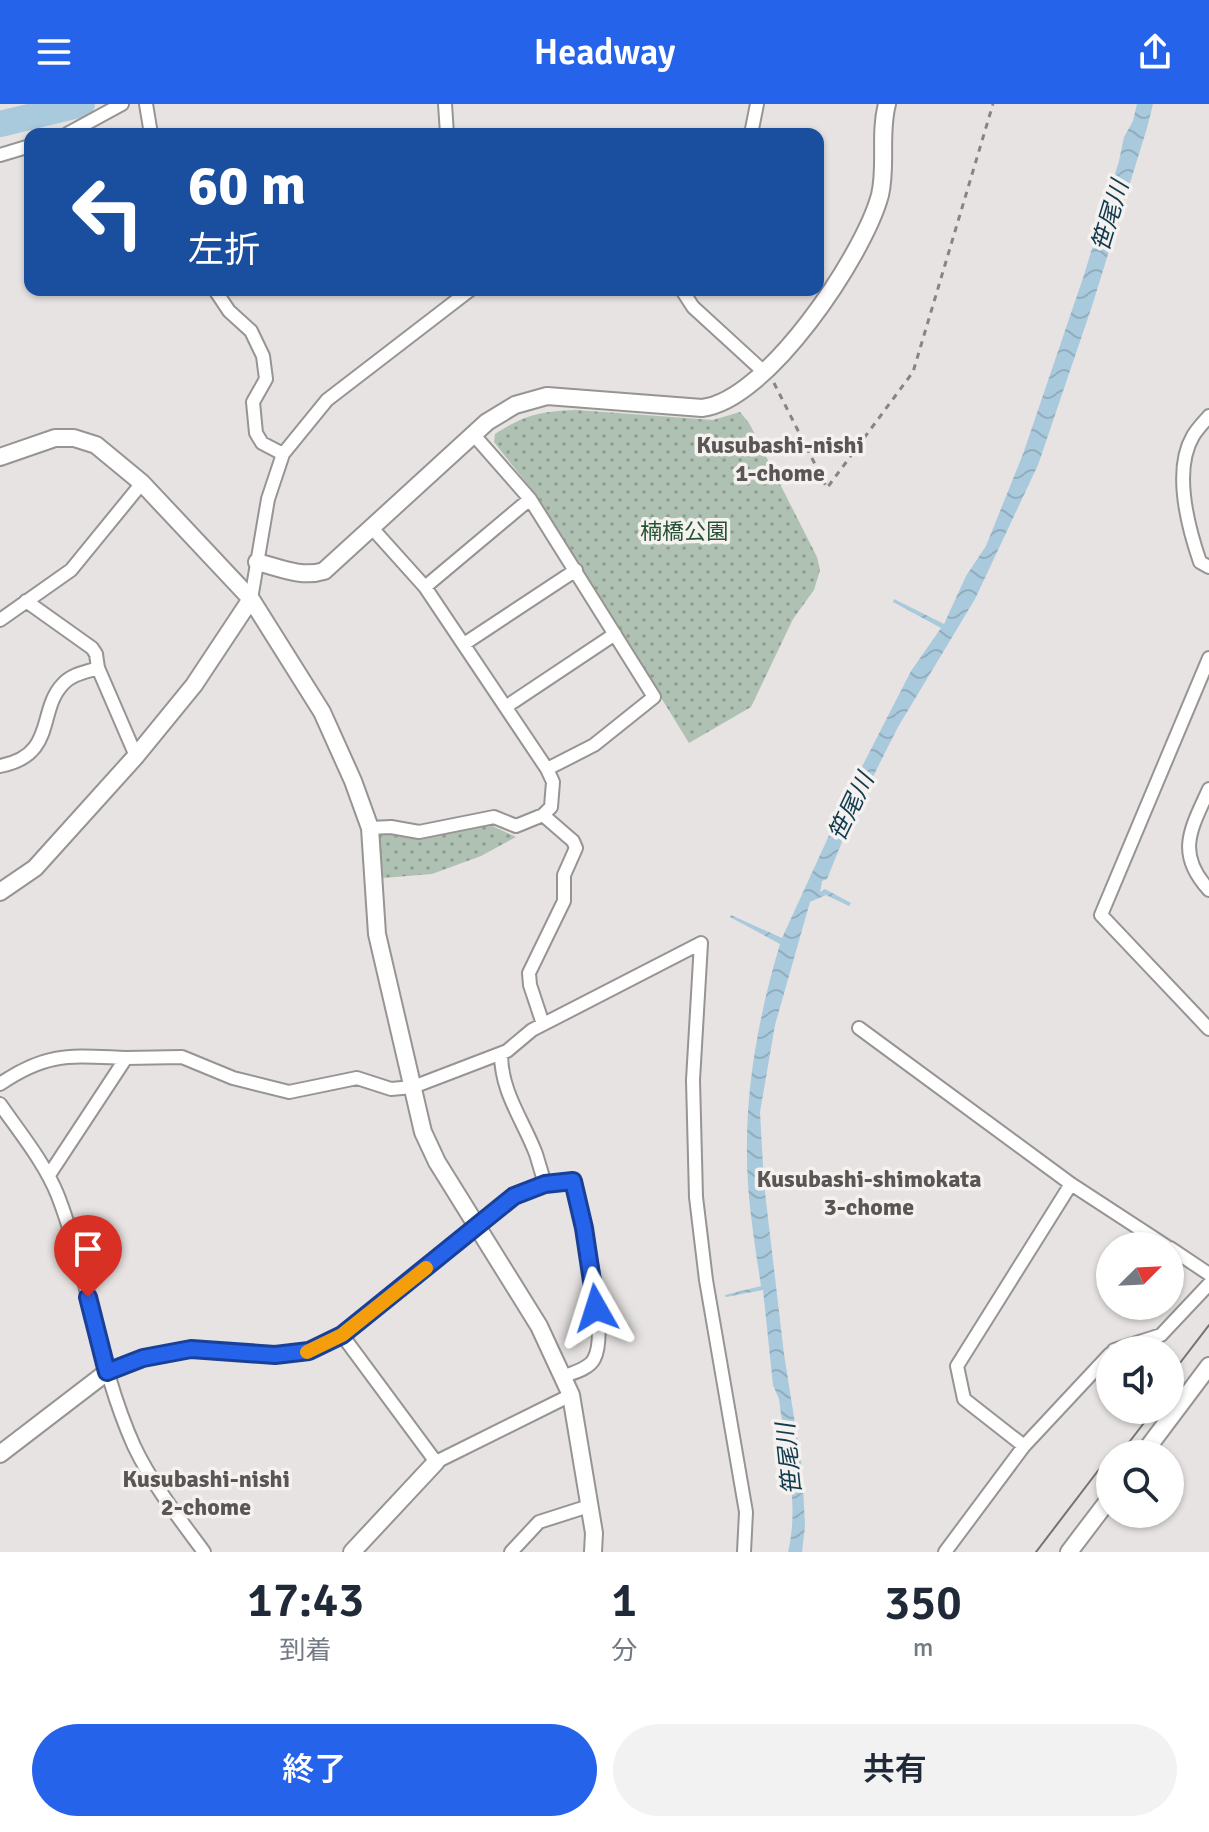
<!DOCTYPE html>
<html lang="ja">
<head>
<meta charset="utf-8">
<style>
  :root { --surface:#fff; --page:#f2f2f3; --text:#1f2937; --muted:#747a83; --accent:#2563eb }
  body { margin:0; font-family:Signika,"Noto Sans JP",sans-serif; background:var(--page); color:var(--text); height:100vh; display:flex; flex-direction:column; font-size:30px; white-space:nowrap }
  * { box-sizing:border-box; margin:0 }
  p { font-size:26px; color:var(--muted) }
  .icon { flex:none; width:44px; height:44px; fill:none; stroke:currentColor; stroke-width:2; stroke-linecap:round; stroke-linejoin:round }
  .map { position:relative; height:1448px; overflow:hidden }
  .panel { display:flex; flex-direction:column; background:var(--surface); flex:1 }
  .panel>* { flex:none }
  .banner { position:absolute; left:24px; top:24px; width:800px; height:168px; border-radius:16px; box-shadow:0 2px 6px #0004; background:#1a4fa0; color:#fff; overflow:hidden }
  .needle { width:52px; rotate:66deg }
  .fabs { position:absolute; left:1096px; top:1128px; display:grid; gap:16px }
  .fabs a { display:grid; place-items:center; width:88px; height:88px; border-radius:50%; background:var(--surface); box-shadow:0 2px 6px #0004; font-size:40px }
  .pin { position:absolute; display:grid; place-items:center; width:68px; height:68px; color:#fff; margin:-82px -34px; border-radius:50% 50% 50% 0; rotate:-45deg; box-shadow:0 0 8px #0007 }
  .pin .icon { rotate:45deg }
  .me { position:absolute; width:88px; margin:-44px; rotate:354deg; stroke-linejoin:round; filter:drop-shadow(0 0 6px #0008) }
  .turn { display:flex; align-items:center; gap:28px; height:168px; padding:0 32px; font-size:36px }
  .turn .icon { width:104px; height:104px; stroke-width:2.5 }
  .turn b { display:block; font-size:56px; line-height:68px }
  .eta { display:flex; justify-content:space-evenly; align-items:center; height:136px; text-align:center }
  .eta b { font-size:48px; font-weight:600; line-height:56px }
  .button { display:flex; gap:16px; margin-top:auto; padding:16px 32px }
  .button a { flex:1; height:92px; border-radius:48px; background:var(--accent); color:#fff; font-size:32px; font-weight:600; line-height:92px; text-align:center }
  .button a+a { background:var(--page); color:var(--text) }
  header { display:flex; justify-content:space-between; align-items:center; height:104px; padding:0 32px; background:var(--accent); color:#fff; font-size:36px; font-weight:600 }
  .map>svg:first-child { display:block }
  .green { fill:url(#green-dots) }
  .water { fill:url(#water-waves) }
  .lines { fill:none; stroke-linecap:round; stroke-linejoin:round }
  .river { stroke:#a9c9dd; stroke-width:26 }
  .minor-casing { stroke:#979492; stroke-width:16 }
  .tertiary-casing { stroke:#979492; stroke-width:20 }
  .path { stroke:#878584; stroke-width:3; stroke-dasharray:6 6; stroke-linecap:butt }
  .minor { stroke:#fff; stroke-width:12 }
  .tertiary { stroke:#fff; stroke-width:16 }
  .tram { stroke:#747372; stroke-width:2 }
  .route-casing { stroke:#184099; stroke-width:20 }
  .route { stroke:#2563eb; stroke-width:14 }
  .slow { stroke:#f59e0b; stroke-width:14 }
  .labels { text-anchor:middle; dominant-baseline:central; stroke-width:7; stroke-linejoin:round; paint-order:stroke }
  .park-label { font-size:22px; fill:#255232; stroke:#f4f1ef }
  .water-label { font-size:24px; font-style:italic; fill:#0f3a4f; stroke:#f4f1ef }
  .neighbourhood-label { font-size:24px; font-weight:bold; fill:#595655; stroke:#f4f1ef }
</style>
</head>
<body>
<header><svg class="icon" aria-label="menu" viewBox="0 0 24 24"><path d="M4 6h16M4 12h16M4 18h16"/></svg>Headway<svg class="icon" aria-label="share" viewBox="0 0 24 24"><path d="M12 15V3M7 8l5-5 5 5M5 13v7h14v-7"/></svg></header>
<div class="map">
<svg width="1209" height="1448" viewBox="0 0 1209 1448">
  <defs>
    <pattern id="green-dots" width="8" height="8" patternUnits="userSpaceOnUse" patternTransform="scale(2)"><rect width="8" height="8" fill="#aec1b2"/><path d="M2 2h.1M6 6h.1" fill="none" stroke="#8e9d91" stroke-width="1.8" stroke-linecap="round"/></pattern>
    <pattern id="water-waves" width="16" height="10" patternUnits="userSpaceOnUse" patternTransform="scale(2)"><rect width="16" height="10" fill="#a9c9dd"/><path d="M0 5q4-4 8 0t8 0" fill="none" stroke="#92adbe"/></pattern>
  </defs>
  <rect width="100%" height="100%" fill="#e6e3e2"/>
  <path class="green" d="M576,306L713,316L740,308L749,319L817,453L820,466L814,486L793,515L751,603L689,639L536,391L494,338L495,330C524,311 542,307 576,306Z
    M488,720L516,733L481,752L432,770L383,774L377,732L392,729L419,735Z"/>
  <path class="water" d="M1137,0H1153L1147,24L1092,202L1038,361L975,495L898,623L850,718L827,775L822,777L820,788L825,785L851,799L849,802L826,791L810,798L775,921L760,1008L764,1080L784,1250L802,1364L805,1422L802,1448H788C800,1399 785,1344 779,1295L773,1281L763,1186L726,1193L725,1191L761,1182C754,1135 746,1088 747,1040C747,974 761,903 780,840L730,813L731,811L782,834L849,688L911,567L941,524L893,498L894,495L944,520L966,472L986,442L1023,350L1084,171L1119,57L1124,33L1133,17Z"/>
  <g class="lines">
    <path class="river" d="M0,20L82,0"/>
    <defs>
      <path id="minor" d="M146,0L151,30
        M445,0L447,30
        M67,30L122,0
        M751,30L757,0
        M0,51L30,42
        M215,186L229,207L251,227L263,252L266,275L253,298L256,329L262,339L283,350
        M682,186L693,203L764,268
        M1209,312C1204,318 1197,325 1193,332C1173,366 1188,423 1200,458L1209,463
        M473,330L530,395L654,593L594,641L547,665
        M425,483L530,395
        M251,495L268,395L283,350L327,296L470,186
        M26,497L92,544L96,550L98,564L136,652
        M0,516L71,466L142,379
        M464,540L576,466
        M1209,554L1101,811L1209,925
        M507,602L615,530
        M0,662C57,651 37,607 63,580C72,570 86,568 98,564
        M1209,685C1191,725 1175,749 1209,786
        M370,724L391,723L419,728L494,713L516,722L543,711L551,703L553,678L547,665L425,483L372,424
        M543,920L530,881L529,869L564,797V771L576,744L573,737L543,711
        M859,924L1071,1080L1166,1142
        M501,950C501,988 523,1016 536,1050C539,1060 542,1070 545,1080
        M0,980C48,947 72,952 126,954
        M0,1000C20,1029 45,1059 58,1092C89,1173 98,1262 134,1342C152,1380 179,1414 204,1448
        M49,1071L126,954L182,953L233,974L289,988L357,974L391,985L413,983L507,947L532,926L701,839L693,976L696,1093L706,1176L746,1408L744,1448
        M1170,1144L1209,1170
        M342,1231L436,1358L571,1291
        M1114,1246L1161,1231L1209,1180
        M107,1268L143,1254L191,1245L275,1251L309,1247L342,1231L514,1092L545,1080L573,1077C581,1110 610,1227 594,1255C589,1265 572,1269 562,1273
        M1024,1342L964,1295L957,1262L1071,1080
        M511,1448L539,1418L589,1402
        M945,1448L1024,1342L1110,1250"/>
      <path id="tertiary" d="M0,353L55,334H74L96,341L142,379L251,495L322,608L353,677L370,724L377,830L423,1028L437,1058L539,1222L571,1291L594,1429L593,1448
        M257,458C280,464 302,474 324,467L487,318L515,301L547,292L702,304C767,297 864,151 880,91C887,62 879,30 887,0
        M0,788L35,764L136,652L194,581L251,495
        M0,1350L107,1268
        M1143,1350L1209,1262
        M352,1448L436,1358
        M1069,1448L1110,1394"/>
    </defs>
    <use href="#minor" class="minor-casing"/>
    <use href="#tertiary" class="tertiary-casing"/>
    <path class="path" d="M774,279L827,384L913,268L993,0"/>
    <use href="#minor" class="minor"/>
    <use href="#tertiary" class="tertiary"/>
    <path class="tram" d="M1170,1272L1209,1221
      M1120,1350L1154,1306
      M1036,1448L1110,1351"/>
  </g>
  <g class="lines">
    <defs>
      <path id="route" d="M88,1193L107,1268L143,1254L191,1245L275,1251L309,1247L342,1231L514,1092L545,1080L573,1077L584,1124L596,1204"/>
    </defs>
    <use href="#route" class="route-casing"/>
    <use href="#route" class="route"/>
    <path class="slow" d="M307,1248L342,1231L426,1164"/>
  </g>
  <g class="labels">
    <g class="park-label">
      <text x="684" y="427">楠橋公園</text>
    </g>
    <g class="water-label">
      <text transform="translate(1110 112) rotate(-73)">笹尾川</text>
      <text transform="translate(851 703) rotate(-64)">笹尾川</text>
      <text transform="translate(789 1355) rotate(-96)">笹尾川</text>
    </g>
    <g class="neighbourhood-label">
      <text x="780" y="341">Kusubashi-nishi<tspan x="780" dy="28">1-chome</tspan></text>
      <text x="869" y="1075">Kusubashi-shimokata<tspan x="869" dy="28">3-chome</tspan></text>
      <text x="206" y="1375">Kusubashi-nishi<tspan x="206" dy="28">2-chome</tspan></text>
    </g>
  </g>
</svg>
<div class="fabs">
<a><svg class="needle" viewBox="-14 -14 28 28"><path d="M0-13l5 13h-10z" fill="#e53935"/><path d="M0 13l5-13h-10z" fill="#747a83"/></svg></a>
<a><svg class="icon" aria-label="sound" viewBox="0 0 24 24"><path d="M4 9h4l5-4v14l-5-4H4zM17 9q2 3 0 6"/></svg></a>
<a><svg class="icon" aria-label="search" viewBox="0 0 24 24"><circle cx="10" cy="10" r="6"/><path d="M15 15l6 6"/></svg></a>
</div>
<div class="pin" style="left:88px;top:1193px;background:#d93025"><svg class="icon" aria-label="arrive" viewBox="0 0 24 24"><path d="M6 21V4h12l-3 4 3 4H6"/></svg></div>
<svg class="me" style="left:596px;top:1204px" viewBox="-20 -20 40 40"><path d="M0-17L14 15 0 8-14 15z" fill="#2563eb" stroke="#fff" stroke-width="4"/></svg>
<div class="banner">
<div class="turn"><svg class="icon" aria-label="left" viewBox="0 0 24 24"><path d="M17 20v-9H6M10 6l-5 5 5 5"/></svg><div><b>60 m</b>左折</div></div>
</div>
</div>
<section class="panel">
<div class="eta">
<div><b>17:43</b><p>到着</p></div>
<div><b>1</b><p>分</p></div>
<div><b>350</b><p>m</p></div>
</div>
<div class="button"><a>終了</a><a>共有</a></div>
</section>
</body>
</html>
